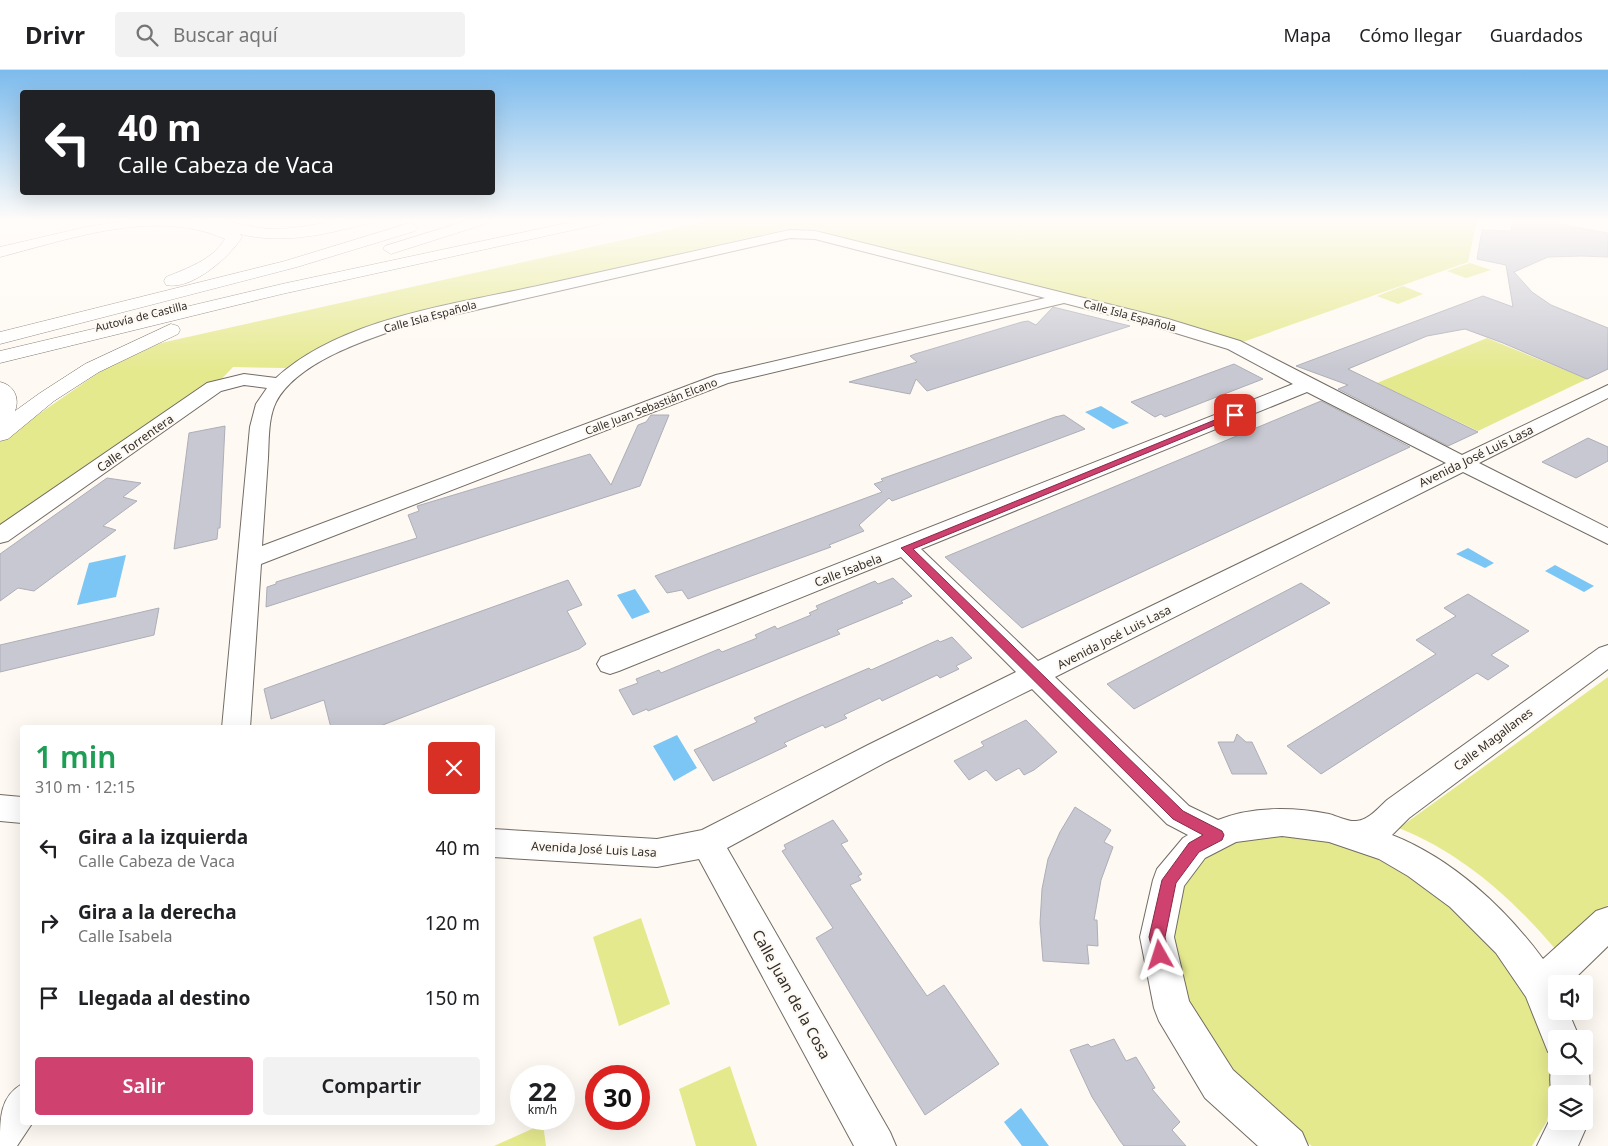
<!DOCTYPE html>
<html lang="es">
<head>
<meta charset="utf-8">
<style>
  :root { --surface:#fff; --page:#f2f2f2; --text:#202124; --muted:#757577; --line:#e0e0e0; --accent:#cf416e }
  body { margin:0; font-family:"Noto Sans",sans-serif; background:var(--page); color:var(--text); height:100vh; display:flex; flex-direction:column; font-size:19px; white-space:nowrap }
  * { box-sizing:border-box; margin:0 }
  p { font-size:16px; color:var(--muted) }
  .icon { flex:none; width:28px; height:28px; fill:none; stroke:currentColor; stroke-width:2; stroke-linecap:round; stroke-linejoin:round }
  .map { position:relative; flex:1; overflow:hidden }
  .sheet { position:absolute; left:20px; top:655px; width:475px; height:400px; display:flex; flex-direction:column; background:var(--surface); border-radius:5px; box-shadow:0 5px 20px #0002 }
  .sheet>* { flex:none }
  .hud { position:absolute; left:20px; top:20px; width:475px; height:105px; border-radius:5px; box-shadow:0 5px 20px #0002; background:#202124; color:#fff; overflow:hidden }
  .buttons { position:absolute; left:1548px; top:905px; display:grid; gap:10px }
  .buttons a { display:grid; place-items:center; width:45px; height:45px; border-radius:5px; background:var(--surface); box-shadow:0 5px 20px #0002; font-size:25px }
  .speed { position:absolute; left:510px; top:995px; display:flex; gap:10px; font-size:25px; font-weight:700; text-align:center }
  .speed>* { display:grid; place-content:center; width:65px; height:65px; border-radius:50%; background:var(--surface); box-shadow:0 5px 20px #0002; line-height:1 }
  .speed small { font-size:12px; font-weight:400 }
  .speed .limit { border:8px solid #d22; background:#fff; color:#111 }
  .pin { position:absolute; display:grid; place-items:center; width:42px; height:42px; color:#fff; margin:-21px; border-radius:10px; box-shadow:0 2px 8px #0006 }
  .me { position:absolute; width:55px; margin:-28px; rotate:354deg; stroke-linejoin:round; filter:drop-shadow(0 0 4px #0008) }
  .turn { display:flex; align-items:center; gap:18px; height:105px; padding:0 15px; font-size:22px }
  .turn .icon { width:65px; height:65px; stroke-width:2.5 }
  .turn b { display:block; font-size:35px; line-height:42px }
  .round { display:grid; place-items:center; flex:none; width:52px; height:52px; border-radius:5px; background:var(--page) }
  .head { display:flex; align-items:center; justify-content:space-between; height:85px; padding:0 15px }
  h1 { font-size:30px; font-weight:600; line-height:38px; color:#1e9e55 }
  .cta { display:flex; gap:10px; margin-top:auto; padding:10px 15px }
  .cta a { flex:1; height:58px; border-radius:5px; background:var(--accent); color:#fff; font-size:20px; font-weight:600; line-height:58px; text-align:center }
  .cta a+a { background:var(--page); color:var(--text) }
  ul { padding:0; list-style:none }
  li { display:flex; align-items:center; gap:15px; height:75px; padding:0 15px }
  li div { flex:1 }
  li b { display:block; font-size:19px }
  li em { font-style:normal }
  header { display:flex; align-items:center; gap:30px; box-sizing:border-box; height:70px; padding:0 25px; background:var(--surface); border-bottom:1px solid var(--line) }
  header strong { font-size:24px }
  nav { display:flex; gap:28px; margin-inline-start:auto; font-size:18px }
  .search { width:350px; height:45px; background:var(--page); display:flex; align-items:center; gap:12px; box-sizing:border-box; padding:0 18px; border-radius:5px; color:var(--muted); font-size:19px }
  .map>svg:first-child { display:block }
  .green { fill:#e5e98e }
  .water { fill:#7bc6f5 }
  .building { fill:#c8c8d2; stroke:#aeaeb8 }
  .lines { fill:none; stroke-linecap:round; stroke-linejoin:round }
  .minor-casing { stroke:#726c64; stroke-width:2 }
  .highway-casing { stroke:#726c64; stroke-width:1 }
  .minor { fill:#fff; fill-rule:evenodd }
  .highway { fill:#fff; fill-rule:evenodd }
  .route { fill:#cf416e; stroke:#872a48 }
  .labels { text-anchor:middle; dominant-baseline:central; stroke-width:4; stroke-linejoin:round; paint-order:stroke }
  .far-street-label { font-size:11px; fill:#302d2a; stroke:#fef9f2 }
  .street-label { font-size:12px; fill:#302d2a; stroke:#fef9f2 }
  .near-street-label { font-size:15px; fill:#302d2a; stroke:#fef9f2 }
</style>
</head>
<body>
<header>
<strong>Drivr</strong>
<div class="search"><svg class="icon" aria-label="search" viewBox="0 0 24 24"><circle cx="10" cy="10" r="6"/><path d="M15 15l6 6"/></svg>Buscar aquí</div>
<nav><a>Mapa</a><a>Cómo llegar</a><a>Guardados</a></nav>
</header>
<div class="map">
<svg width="1608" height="1076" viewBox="0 0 1608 1076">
  <rect width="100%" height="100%" fill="#fef9f2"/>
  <path class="green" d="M712,150H1477L1468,192L1240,273L1201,258L824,163L797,160L765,164L378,253L347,264L306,285L286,298L233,297L214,317L0,466V371L101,301L152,275Z
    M1470,193L1491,200L1466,208L1447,201Z
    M1403,216L1423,224L1398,234L1377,226Z
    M1487,268L1587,309L1478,361L1377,313Z
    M1608,607V835L1557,881C1513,829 1463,784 1399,758Z
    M1281,763L1344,772L1411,802L1501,881L1541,949L1551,985L1553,1019L1547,1051L1532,1076H1312L1273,1049L1240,1018L1191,948L1170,882L1177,826L1189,804L1206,786L1227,773Z
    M641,848L670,934L619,956L593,867Z
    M730,996L757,1076H696L679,1019Z
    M543,1054L546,1076H494Z"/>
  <path class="water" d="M1101,336L1129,353L1113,359L1085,342Z
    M1468,478L1494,493L1485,498L1456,484Z
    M126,485L116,527L77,535L89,493Z
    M1555,495L1594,516L1584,522L1545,501Z
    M635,519L650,542L632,549L617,525Z
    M677,665L697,698L674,711L653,676Z
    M1021,1038L1049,1076H1022L1004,1052Z"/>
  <path class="building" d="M1513,150H1557L1559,154L1608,163V187L1581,186L1548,187L1514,202L1532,222L1551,235L1608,258V299L1587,309L1503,273L1465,259L1427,266L1348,299L1478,362L1448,376L1338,319L1348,315L1296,296L1483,226L1513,237L1506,195L1477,189L1482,160L1511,161Z
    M1053,237L1130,256L927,321L916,309L910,324L849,312L917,292L910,286L915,284L1022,252L1028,251L1036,255Z
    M1234,294L1263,309L1165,347L1161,344L1155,347L1131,332Z
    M1321,331L1410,377L1022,558L945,487Z
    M651,345H669L640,416L266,537L267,517L276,514V512L417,468L408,445L419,441L417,436L590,384L611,415L638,355L646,352Z
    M1064,345L1085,359L892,431L889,428L859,455L864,461L829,475L831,477L688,529L682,520L667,523L655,506L882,422L874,414L883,411L881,409L1055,347Z
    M225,356L220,458H218L217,469L174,479L189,363Z
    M1588,368L1608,377V391L1576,408L1542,392Z
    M107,408L141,413L123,427L137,431L103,456L116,460L34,521L18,518L0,531V484Z
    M893,508L912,526L901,531L903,533L837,560L840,564L648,641L647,639L633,645L619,620L638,613L636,609L659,600L661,603L719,579L722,582L757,568L755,565L775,556L777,559L811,545L809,543L818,539L816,536L875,511L878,514Z
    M568,510L582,535L567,541L586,574L579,579L375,658H331L324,630L271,649L264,619Z
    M1301,513L1330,533L1134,639L1107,614Z
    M1468,524L1529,561L1491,585L1509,596L1488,610L1477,603L1321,704L1287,676L1436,584L1416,570L1456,546L1444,538Z
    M159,538L154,565L0,602V575Z
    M952,567L972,588L956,596L959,599L940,608L937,605L882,631L880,628L844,645L847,648L825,658L823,655L784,673L787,676L713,711L694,680L757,652L754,648L797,629L869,598L871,600L938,570L940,572Z
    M1026,650L1057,682L1034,700L1024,705L1019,698L996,711L986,700L969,710L954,691L984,676L981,672Z
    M1237,664L1246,672H1252L1267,704H1232L1218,672H1234Z
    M1075,737L1111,760L1104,772L1113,777L1101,810L1094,850H1097L1098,876L1087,875L1089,894L1043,891L1040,853L1042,819L1048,789L1060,762Z
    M833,750L848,771L841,774L862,804L858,806L861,810L850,815L927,926L944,915L999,994L925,1045L816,868L833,858L782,781L786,779L784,775Z
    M1114,969L1126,991L1136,987L1155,1018L1152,1019L1180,1052L1172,1060L1186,1076H1124L1120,1071L1092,1027L1070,980L1088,974L1091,977Z"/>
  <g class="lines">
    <defs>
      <path id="minor" d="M790,160L815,161L1168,249L1240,271L1462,385L1608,315V328L1479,393L1608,458V474L1463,402L1055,607L1189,736L1218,750C1252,736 1294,737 1329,744C1337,746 1348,752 1356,751C1369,750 1378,738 1387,730L1599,578L1608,575V599L1409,748L1392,765C1453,789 1505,838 1543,889L1596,841L1608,837V876L1569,914H1556V941H1568L1580,969H1556V996H1584V983C1591,1001 1592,1019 1584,1038V1024H1556V1051H1584V1038L1589,1051L1578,1076H1537L1556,1037C1549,1020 1548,1002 1555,985L1548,982L1526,927L1496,883L1450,837L1408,806L1379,789L1329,772L1282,766L1236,772L1205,788L1184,816L1174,867L1189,931L1233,1000L1302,1062L1308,1076H1258L1205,1028L1159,951L1154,938L1140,867L1153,810L1157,799L1183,768L1188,765L1167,754L1032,619L888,691L727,778L890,1062L896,1076H854L699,789L657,797L492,787V759L657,769L702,760L868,675L1016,602L901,487L619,601L610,604L601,601L597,594L601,587L1293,314L1228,279L1156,257L1064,233L728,313L261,494L250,658H222L250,357L256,334L267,318L244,315L221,321L8,471L0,473V455L207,313L244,304L276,308C343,247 457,234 542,215C625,197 707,178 790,160ZM790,168L815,169L1045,228L716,305L262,476C264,447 266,418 268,388C269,370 268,348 276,332C298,291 368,269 410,255ZM1307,322L1446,393L1038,591L921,479Z
        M0,725L22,727V753L0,751Z
        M22,1014V1052H33L17,1076H0C0,1047 0,1027 22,1014Z"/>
      <path id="highway" d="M131,150H195L209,152L210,150C232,150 252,159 275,159C307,159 340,146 371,150L369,153C328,164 283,175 240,164L242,167C230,187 191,221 166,215L164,211L166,207C188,198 212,190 225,169C155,138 70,169 0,187V177L86,157Z
        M469,150H490L488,153L397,182L391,184L383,179L385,176Z
        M581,150H607L600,154L282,224L0,293V281L282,214Z
        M410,153L415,155L418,158L415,161L297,197L0,274V262L285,191Z
        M171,254L178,256L180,260L178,264L99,302L54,331L8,369L0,371V312C14,315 20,328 15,341L40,323L85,294Z"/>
    </defs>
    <use href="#minor" class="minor-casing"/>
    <use href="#highway" class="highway-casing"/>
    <use href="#minor" class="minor"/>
    <use href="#highway" class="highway"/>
  </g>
  <linearGradient id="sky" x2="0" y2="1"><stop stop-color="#7cbbed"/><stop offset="0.5" stop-color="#fffcf9"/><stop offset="1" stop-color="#fffcf9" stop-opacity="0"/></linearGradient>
  <rect width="1608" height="300" fill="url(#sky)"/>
  <path class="route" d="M1232,343L1239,345L913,479L1183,741L1222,761L1224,765L1222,770L1199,782L1176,813L1165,867L1169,885L1166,890L1160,893L1155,890L1149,867L1162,810L1189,773L1203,765L1173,749L901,478Z"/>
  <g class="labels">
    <g class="far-street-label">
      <text transform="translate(1130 245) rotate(15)">Calle Isla Española</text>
      <text transform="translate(141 246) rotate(-14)">Autovía de Castilla</text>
      <text transform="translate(430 246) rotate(-15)">Calle Isla Española</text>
      <text transform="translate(651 336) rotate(-21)">Calle Juan Sebastián Elcano</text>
    </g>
    <g class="street-label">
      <text transform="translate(135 373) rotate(-35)">Calle Torrentera</text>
      <text transform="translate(1476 386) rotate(-26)">Avenida José Luis Lasa</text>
      <text transform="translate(848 500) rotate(-21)">Calle Isabela</text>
      <text transform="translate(1114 567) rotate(-27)">Avenida José Luis Lasa</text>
      <text transform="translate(1493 669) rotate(-37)">Calle Magallanes</text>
      <text transform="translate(594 779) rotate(3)">Avenida José Luis Lasa</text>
    </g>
    <g class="near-street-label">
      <text transform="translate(792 924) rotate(61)">Calle Juan de la Cosa</text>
    </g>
  </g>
</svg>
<div class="buttons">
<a><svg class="icon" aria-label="sound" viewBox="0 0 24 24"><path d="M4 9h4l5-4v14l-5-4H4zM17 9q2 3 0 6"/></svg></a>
<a><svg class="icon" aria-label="search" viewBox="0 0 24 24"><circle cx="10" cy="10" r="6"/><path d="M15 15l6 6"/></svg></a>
<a><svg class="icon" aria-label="layers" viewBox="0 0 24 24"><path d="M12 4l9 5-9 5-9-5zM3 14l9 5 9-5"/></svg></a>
</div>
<div class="speed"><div>22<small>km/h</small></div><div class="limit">30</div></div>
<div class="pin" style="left:1235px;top:345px;background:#d93025"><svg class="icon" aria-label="arrive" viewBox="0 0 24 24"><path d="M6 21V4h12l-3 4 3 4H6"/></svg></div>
<svg class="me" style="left:1160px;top:885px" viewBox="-20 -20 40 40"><path d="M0-17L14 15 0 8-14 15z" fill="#cf416e" stroke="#fff" stroke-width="4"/></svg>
<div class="hud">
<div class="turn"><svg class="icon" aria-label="left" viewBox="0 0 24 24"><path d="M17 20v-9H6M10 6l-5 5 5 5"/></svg><div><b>40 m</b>Calle Cabeza de Vaca</div></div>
</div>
<section class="sheet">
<div class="head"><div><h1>1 min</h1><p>310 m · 12:15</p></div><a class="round" style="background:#d93025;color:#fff"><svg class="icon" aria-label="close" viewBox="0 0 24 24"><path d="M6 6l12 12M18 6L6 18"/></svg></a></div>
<ul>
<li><svg class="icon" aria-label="left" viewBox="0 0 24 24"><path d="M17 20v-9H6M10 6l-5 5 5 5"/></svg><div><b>Gira a la izquierda</b><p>Calle Cabeza de Vaca</p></div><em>40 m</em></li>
<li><svg class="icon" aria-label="right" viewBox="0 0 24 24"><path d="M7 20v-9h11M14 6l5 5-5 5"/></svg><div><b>Gira a la derecha</b><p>Calle Isabela</p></div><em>120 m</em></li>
<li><svg class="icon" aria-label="arrive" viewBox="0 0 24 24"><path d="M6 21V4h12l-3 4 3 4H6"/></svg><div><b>Llegada al destino</b></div><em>150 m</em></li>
</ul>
<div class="cta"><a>Salir</a><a>Compartir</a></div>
</section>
</div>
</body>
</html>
